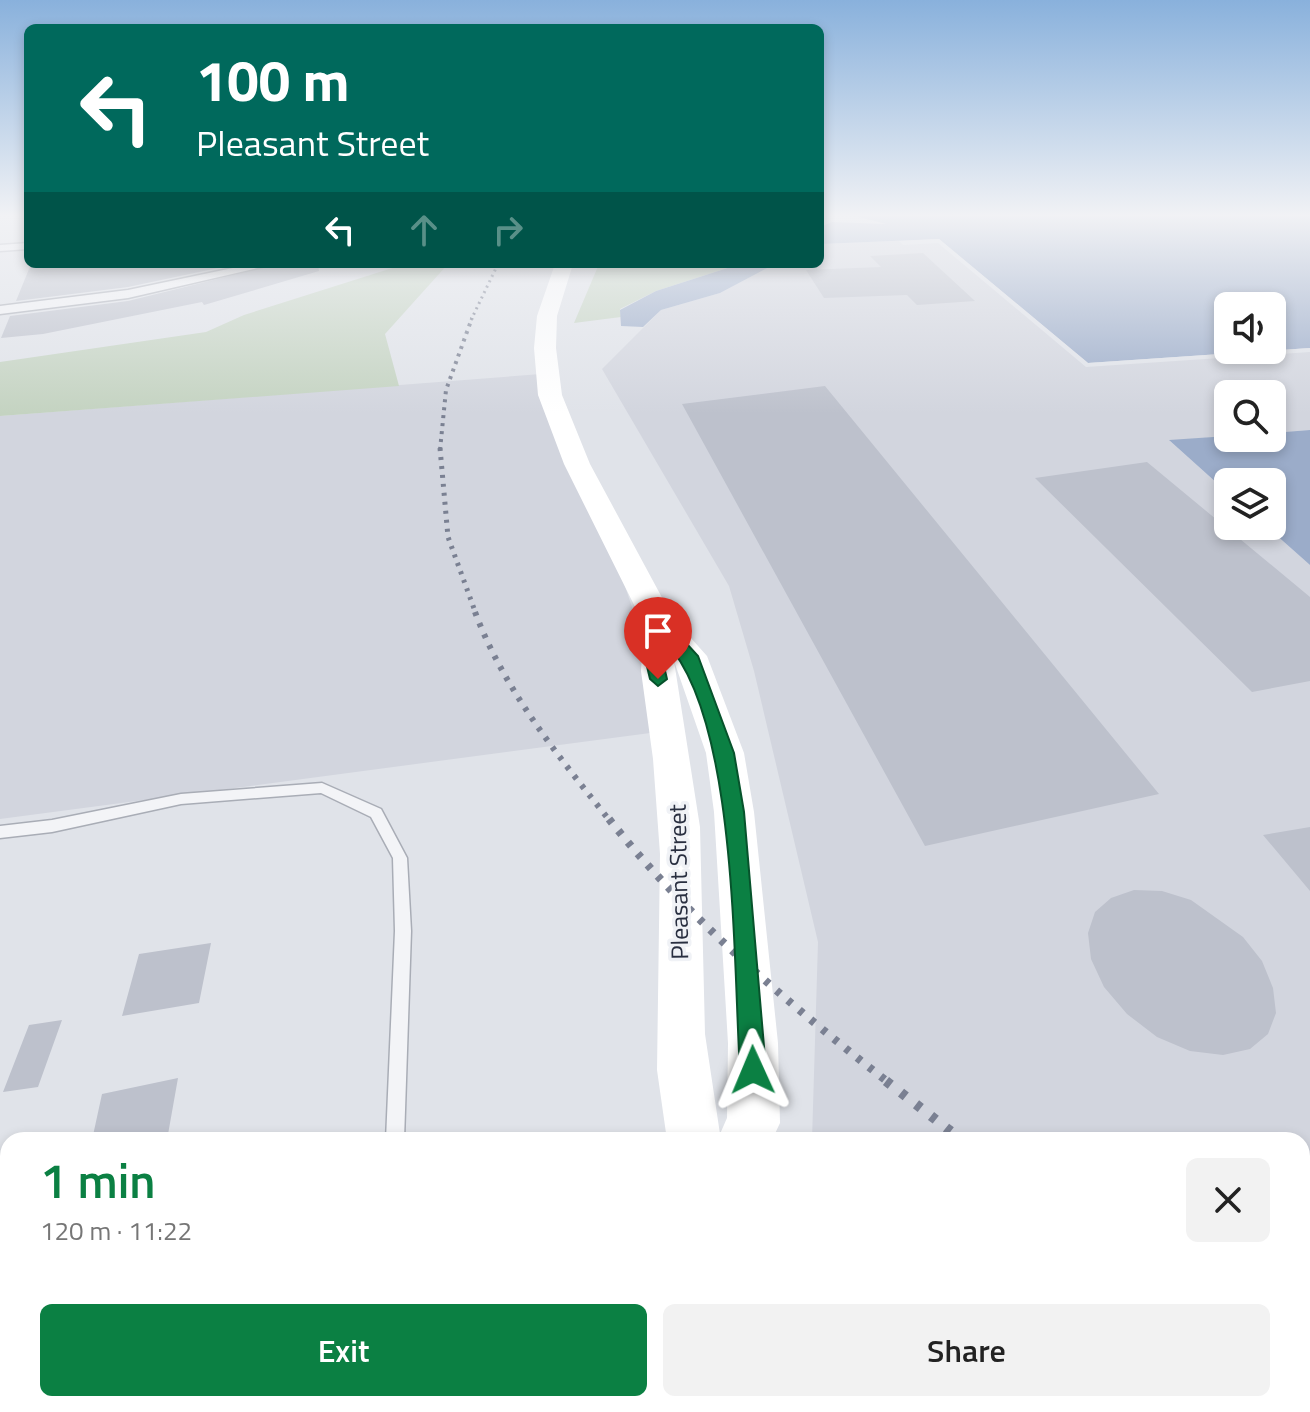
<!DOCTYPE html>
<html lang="en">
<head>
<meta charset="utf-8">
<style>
  :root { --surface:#fff; --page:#f2f2f2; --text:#222; --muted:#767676; --accent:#0b8043 }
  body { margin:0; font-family:"Titillium Web",sans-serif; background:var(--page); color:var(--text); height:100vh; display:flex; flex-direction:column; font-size:30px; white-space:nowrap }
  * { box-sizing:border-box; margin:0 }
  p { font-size:26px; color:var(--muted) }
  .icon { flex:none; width:44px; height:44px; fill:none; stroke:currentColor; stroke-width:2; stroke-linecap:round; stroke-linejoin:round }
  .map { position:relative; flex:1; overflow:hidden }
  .panel { position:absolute; left:0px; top:1132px; width:1310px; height:280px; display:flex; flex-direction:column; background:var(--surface); border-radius:24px 24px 0 0; box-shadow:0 4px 12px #0003 }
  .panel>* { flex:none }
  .top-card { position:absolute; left:24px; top:24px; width:800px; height:244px; border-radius:12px; box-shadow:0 4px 12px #0003; background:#00695c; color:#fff; overflow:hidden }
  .controls { position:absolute; left:1214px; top:292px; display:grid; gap:16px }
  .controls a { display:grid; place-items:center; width:72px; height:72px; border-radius:12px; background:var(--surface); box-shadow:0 4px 12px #0003; font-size:40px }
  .pin { position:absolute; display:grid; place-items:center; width:68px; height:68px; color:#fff; margin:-82px -34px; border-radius:50% 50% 50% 0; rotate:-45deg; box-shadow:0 0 8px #0007 }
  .pin .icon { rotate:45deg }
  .me { position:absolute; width:88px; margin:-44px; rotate:359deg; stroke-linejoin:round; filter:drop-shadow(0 0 6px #0008) }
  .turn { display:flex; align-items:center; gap:28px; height:168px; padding:0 40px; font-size:36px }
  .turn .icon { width:104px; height:104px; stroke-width:2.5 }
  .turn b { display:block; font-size:56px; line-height:68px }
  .lanes { display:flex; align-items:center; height:76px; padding:0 40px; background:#0003; justify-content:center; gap:40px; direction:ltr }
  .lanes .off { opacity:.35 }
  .round { display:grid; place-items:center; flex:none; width:84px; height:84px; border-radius:12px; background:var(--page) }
  .overview { display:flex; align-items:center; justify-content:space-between; height:136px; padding:0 40px }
  h1 { font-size:48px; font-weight:600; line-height:60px; color:var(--accent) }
  .button { display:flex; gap:16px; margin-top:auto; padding:16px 40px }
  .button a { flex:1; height:92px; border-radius:12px; background:var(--accent); color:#fff; font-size:32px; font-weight:600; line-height:92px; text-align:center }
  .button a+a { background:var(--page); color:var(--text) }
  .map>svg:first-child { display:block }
  .built { fill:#d2d5de }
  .green { fill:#c4d3c1 }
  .water { fill:#9bacc9; fill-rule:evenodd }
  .pier { fill:#e0e3e9 }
  .building { fill:#bdc1cc }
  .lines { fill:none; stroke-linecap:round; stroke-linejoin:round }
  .service-casing { stroke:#a9adb6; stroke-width:3 }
  .minor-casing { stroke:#a9adb6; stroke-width:3 }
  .service { fill:#f3f4f7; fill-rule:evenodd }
  .minor { fill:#f3f4f7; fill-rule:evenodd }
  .secondary { fill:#fff; fill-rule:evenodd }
  .rail-far5 { stroke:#7a8092; stroke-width:3; stroke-dasharray:2 4; stroke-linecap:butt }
  .rail-far4 { stroke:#7a8092; stroke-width:4; stroke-dasharray:3 5; stroke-linecap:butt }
  .rail-far3 { stroke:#7a8092; stroke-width:5; stroke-dasharray:3 6; stroke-linecap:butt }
  .rail-far2 { stroke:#7a8092; stroke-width:6; stroke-dasharray:4 8; stroke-linecap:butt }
  .rail-far1 { stroke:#7a8092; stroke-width:8; stroke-dasharray:5 10; stroke-linecap:butt }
  .rail { stroke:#7a8092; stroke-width:10; stroke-dasharray:6 13; stroke-linecap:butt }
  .route { fill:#0b8043; stroke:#07532c; stroke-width:2 }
  .labels { text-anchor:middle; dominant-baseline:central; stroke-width:7; stroke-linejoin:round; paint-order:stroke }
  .street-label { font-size:24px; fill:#292f40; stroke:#f0f2f6 }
</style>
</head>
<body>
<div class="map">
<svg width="1310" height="1412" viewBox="0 0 1310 1412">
  <rect width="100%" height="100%" fill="#e0e3e9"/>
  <path class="built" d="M939,239L1088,363L1310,348V430L1272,433V394H1228V436L1170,441L1228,493V526H1266L1310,565V1412H812L811,1404H1302V1140H812L818,942L754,671L729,586L602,369L661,310L720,293L775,264H820V244Z
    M554,373L673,730L0,819V416Z"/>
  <path class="green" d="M405,264H448L385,334L399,386L0,416V362L206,332L244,315Z
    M599,264H740L656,291L620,309L621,317L574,323Z
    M224,1404H666V1412H223Z"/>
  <path class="water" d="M855,216H1310V348L1088,363L939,239L820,244V227L832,222L886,224ZM1228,306H1272V350H1228Z
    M740,264H775L720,293L661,310L643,327L621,326L620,310L656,291Z
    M1310,430V565L1266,526H1272V482H1228V493L1169,440L1228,436L1272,438V433Z"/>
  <path class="pier" d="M939,239L1088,363L1310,348V352L1086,367L938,243L903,245L899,241Z"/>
  <path class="building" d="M923,253L975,301L917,305L907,295L824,298L806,270L881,267L870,256Z
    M31,264H237L128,287L16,301Z
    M278,264H318L319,271L204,305L202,302L43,334L1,338L10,316L128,301Z
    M825,386L1159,794L925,846L682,404Z
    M1147,462L1310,597V681L1252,692L1035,478Z
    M1310,827V891L1263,835Z
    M1134,890L1162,891L1191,900L1243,937L1262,961L1273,988L1276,1013L1268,1034L1250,1049L1223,1055L1190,1051L1157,1037L1127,1014L1104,987L1091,959L1088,933L1095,912L1111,898Z
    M211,943L199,1003L122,1016L139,954Z
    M62,1020L38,1087L3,1092L29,1025Z
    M178,1078L167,1140H92L102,1094Z"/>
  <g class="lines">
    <defs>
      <path id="service" d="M322,783L381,809L407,858L411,931L404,1140H386L395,931L393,858L371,817L321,793L181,804L52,832L0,838V826L52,820L181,794Z"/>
      <path id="minor" d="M28,243V249L0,251V245Z
        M252,264H275L128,298L0,314V306L128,290Z
        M8,1295V1335L0,1336V1296Z"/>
    </defs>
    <use href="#service" class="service-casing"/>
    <use href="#minor" class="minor-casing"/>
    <use href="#service" class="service"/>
    <use href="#minor" class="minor"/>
    <path class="secondary" d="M555,264H573L557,316L556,348L562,395L590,464L673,618L707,656L744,753L754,812L778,1043L780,1123L772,1140H667L657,1070L660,854L653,759L641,671L644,625L564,464L538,395L534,348L537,316ZM674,661L706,753L714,812L728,1043L727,1118L720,1134L705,1034L700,827Z
      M681,1404H745V1412H681Z"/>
    <path class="rail-far5" d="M471,320L498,264"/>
    <path class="rail-far4" d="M440,450L446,390L472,318"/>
    <path class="rail-far3" d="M440,448L448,537L476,614"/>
    <path class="rail-far2" d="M475,612C504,690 559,757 610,821"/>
    <path class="rail-far1" d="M609,819C687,918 790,1005 889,1083"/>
    <path class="rail" d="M886,1081L962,1140
      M1302,1384L1310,1389"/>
  </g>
  <linearGradient id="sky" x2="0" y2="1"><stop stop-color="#89b1dc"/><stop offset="0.52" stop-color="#f1f2f5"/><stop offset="1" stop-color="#f1f2f5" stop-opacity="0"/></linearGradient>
  <rect width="1310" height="414" fill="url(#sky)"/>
  <path class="route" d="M660,620L666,621L698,656L734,753L744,812L766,1070L762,1079L753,1083L744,1079L740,1070C733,963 738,718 665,641L662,658L667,679L658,686L650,679L645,658L652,625Z"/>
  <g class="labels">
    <g class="street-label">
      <text transform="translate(678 882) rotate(-91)">Pleasant Street</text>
    </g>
  </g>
</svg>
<div class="controls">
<a><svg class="icon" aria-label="sound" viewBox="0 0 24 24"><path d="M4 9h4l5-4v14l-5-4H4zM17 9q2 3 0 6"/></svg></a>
<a><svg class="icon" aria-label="search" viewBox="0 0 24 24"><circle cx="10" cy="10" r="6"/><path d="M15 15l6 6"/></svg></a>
<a><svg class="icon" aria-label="layers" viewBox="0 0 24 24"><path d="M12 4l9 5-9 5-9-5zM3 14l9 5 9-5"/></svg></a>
</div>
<div class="pin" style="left:658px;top:679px;background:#d93025"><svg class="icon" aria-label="arrive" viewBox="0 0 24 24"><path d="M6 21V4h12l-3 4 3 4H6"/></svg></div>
<svg class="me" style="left:753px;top:1070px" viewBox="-20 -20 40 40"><path d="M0-17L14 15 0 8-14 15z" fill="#0b8043" stroke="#fff" stroke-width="4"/></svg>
<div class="top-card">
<div class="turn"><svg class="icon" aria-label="left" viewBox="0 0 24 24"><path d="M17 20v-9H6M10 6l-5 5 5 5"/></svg><div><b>100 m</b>Pleasant Street</div></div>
<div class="lanes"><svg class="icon" aria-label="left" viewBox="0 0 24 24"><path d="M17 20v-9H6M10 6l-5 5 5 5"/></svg><svg class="icon off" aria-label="ahead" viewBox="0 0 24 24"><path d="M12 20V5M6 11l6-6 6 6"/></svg><svg class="icon off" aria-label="right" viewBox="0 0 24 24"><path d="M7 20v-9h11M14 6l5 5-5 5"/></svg></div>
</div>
<section class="panel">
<div class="overview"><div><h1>1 min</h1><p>120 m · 11:22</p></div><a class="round"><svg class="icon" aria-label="close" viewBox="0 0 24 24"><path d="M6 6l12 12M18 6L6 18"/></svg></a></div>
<div class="button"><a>Exit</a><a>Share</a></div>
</section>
</div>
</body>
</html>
